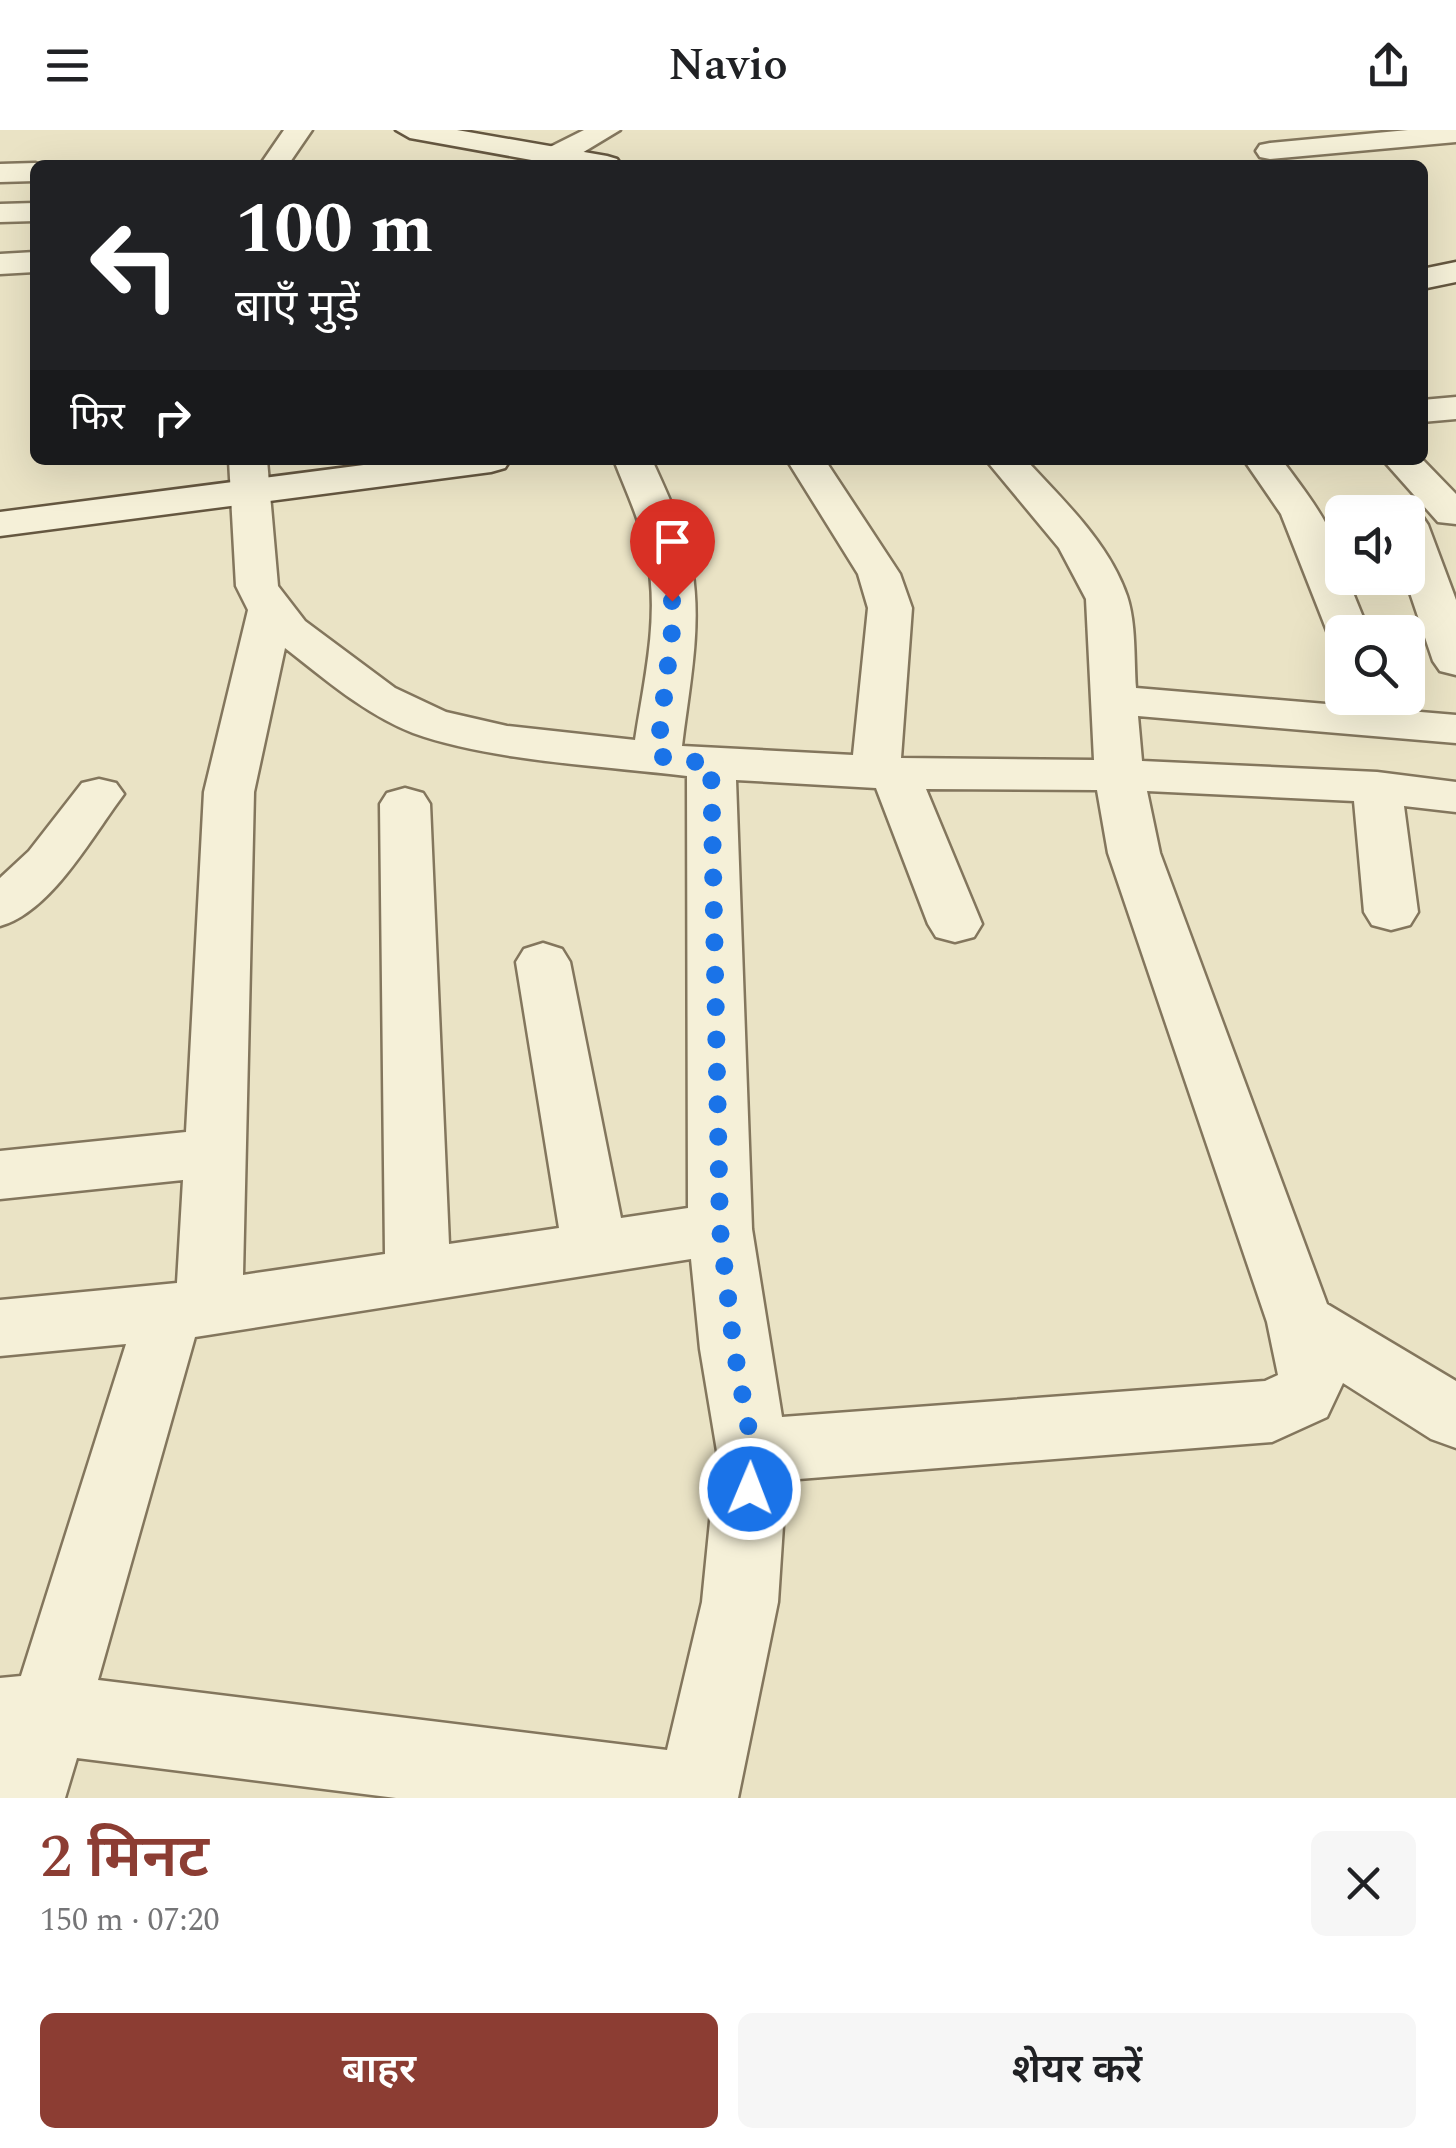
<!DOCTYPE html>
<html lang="hi">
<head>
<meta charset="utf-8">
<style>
  :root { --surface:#fff; --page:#f6f6f6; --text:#202124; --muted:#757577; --accent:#8c3d33 }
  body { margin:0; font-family:Spectral,"Noto Sans Devanagari",serif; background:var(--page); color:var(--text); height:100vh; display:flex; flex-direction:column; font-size:38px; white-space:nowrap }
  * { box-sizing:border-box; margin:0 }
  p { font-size:32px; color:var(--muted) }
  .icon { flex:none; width:55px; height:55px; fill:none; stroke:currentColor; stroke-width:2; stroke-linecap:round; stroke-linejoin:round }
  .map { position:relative; height:1668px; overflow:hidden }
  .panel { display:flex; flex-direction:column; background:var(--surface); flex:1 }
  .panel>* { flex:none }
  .guide { position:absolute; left:30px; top:30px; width:1398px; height:305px; border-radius:15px; box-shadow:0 10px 40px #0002; background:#202124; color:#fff; overflow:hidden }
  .controls { position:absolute; left:1325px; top:365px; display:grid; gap:20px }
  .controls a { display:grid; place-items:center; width:100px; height:100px; border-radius:15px; background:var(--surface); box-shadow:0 10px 40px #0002; font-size:50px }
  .pin { position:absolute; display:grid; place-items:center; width:85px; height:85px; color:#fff; margin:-102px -42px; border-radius:50% 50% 50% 0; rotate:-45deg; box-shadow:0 0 10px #0007 }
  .pin .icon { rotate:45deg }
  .me { position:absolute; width:110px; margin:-55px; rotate:1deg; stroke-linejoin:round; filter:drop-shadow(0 0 8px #0008) }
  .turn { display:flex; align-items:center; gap:35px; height:210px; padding:0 40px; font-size:45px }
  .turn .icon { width:130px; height:130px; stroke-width:2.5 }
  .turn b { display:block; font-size:70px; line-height:85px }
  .then { display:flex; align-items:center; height:95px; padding:0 40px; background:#0003; gap:20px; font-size:38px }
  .round { display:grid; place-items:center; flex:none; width:105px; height:105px; border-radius:15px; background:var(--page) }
  .summary { display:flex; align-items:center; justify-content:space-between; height:170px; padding:0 40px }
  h1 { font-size:60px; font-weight:600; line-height:75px; color:var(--accent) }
  .cta { display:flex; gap:20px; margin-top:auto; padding:20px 40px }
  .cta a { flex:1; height:115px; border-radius:15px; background:var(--accent); color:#fff; font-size:40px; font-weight:600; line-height:115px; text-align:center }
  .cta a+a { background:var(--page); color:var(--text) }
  header { display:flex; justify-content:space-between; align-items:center; height:130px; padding:0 40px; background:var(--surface); font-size:45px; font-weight:600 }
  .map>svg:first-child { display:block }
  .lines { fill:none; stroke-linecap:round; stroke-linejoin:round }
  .street-casing { stroke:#83765d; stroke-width:5 }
  .secondary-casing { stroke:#655740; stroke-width:5 }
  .street { fill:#f5f0d8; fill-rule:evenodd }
  .secondary { fill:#f5f0d8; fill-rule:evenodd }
  .route { stroke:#1a73e8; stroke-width:18; stroke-dasharray:0 32.4 }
</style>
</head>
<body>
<header><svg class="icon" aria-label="menu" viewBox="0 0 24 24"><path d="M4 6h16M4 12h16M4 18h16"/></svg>Navio<svg class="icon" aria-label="share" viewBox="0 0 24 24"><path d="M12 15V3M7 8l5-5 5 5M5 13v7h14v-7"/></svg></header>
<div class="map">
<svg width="1456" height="1668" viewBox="0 0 1456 1668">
  <rect width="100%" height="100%" fill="#eae3c5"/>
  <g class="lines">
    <defs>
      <path id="street" d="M284,0H312L288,35H260Z
        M584,0H620L562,35H533L544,20Z
        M1408,0H1456V12L1270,29L1260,27L1256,21L1260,15L1270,13Z
        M35,33L42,35H35V51L0,52V34Z
        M35,73V91L0,92V74Z
        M35,122V142L0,144V124Z
        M1456,267V289L1422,292V270Z
        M1422,329L1456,364V394L1438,392L1383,330Z
        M229,330H267L278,456L305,491L395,558L446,582L507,596L635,610C644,550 660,487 647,425C641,392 626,361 614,330H652C668,365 685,401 692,439C702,498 689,557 682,616L853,625L868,478L858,444L787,330H825L900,444L912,478L901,628L1094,630L1086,469L1059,418L986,330H1026C1063,370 1109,413 1127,466C1136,493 1134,529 1136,558L1456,585V613L1138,586L1142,631L1377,642L1456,652V682L1404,676L1418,782L1410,795L1391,800L1372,795L1364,782L1354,671L1147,661L1160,723L1327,1174L1456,1251V1318L1431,1309L1343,1253L1327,1287L1272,1312L786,1350L778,1472L738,1668H396L77,1628L65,1668H0V1548L21,1546L126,1214L0,1226V1170L177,1153L183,1050L0,1069V1021L186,1002L204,662L248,480L236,456ZM285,518C326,550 365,584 413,603C490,631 605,636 687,646L688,1078L621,1088L570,832L562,819L543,813L524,819L516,832L559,1098L449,1114L430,674L423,663L405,658L387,663L380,674L385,1124L243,1145L254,662ZM736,650L876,658L928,794L936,807L955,812L974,807L982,794L926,659L1097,660L1108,723L1267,1192L1278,1245L1265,1251L782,1287L752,1099ZM691,1129L700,1219L717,1321L702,1472L667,1620L98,1550L195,1207Z
        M1244,330H1282C1306,363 1342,405 1342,448H1347L1369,502H1342V514L1331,511L1281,384Z
        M1408,383L1422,386L1428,395L1456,470V545L1440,541L1433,531L1405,448Z
        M99,649L116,653L124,664L116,675C88,714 48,783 0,796V748L29,721L82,653Z"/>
      <path id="secondary" d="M396,0H457L607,26L617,29L621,35H559L410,8Z
        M1456,132V152L1422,159V139Z
        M402,330H510L505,338L491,342L0,406V382Z"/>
    </defs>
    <use href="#street" class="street-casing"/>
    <use href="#secondary" class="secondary-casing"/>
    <use href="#street" class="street"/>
    <use href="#secondary" class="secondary"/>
  </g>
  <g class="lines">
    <path class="route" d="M672,471V501L657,626L711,634L720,1099L734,1219L753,1322L750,1359"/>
  </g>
</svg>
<div class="controls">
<a><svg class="icon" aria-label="sound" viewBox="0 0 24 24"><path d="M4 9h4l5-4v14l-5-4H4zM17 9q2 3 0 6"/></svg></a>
<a><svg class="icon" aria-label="search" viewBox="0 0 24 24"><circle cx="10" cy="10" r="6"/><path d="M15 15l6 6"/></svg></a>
</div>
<div class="pin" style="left:672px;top:471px;background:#d93025"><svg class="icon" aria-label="arrive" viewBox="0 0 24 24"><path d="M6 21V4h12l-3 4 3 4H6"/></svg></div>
<svg class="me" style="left:750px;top:1359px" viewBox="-20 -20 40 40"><circle r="17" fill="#1a73e8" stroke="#fff" stroke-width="3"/><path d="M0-11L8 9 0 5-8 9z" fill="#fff"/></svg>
<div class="guide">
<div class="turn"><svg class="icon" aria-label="left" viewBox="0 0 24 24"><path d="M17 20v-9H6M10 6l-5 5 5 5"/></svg><div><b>100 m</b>बाएँ मुड़ें</div></div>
<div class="then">फिर<svg class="icon" aria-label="right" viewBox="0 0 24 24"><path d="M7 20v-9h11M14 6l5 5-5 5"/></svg></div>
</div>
</div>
<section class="panel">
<div class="summary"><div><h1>2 मिनट</h1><p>150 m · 07:20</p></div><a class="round"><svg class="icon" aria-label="close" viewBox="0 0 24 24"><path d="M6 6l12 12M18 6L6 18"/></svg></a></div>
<div class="cta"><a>बाहर</a><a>शेयर करें</a></div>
</section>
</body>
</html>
